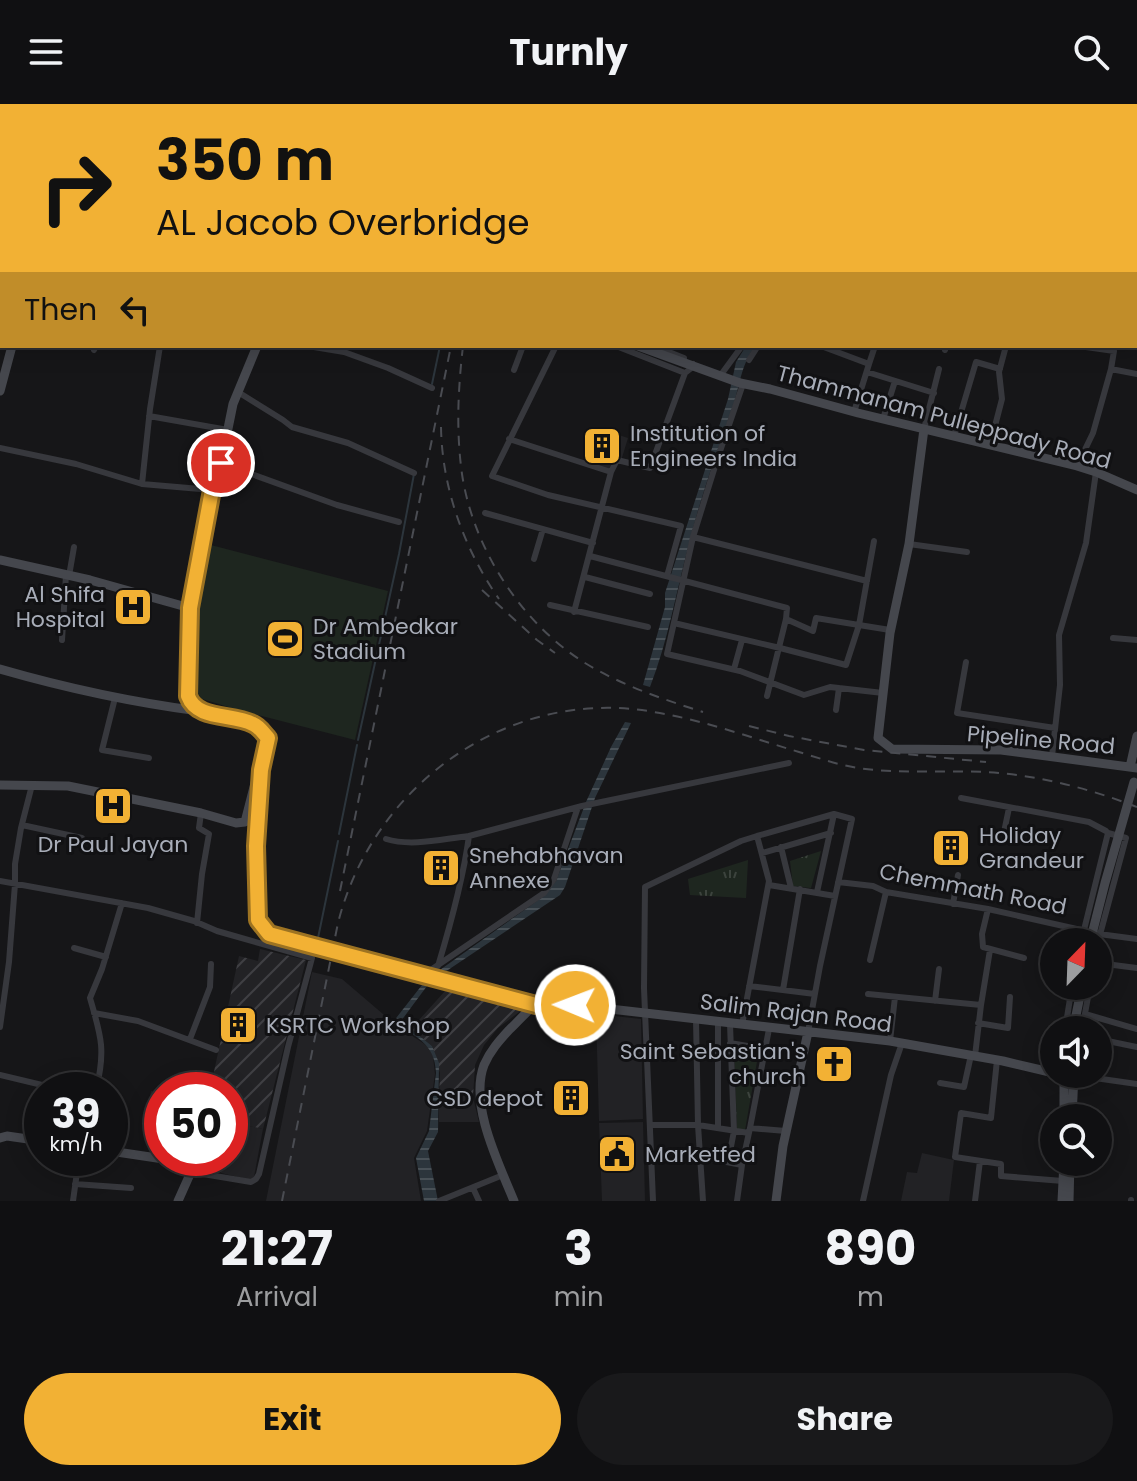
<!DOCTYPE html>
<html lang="en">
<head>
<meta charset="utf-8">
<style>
  :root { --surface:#101012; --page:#19191b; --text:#f1f3f6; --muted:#9c9d9f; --line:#303032; --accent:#f2b134 }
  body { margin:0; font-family:Poppins,sans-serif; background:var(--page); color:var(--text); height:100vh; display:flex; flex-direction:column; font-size:30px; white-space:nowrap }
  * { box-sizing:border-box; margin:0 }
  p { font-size:26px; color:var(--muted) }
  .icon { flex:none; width:44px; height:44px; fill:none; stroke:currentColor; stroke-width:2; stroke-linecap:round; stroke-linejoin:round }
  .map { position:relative; height:1097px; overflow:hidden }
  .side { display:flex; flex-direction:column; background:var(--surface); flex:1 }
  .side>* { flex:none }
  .top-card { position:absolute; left:0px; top:0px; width:1138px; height:244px; box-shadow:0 4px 20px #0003,0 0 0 2px var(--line); background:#f2b134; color:#111; overflow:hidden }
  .needle { width:52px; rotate:23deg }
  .fabs { position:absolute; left:1040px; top:824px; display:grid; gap:16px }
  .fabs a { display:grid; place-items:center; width:72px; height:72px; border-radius:50%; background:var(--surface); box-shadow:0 4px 20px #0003,0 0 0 2px var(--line); font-size:40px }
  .speed { position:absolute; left:24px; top:968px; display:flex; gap:16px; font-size:40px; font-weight:700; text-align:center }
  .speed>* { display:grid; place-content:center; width:104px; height:104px; border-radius:50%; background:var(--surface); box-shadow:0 4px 20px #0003,0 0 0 2px var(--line); line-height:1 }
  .speed small { font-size:20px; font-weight:400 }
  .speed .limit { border:12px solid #d22; background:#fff; color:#111 }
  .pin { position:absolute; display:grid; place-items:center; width:68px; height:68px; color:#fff; margin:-34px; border:4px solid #fff; border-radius:50%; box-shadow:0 2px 8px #0007 }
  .me { position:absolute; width:88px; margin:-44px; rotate:271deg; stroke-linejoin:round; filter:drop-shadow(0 0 6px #0008) }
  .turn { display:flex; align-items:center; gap:28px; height:168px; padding:0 24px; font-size:36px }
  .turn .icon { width:104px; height:104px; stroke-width:2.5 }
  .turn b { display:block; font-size:56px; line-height:68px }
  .then { display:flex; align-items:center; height:76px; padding:0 24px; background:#0003; gap:16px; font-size:30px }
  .eta { display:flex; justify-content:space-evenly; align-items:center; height:136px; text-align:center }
  .eta b { font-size:48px; font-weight:700; line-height:56px }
  .button { display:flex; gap:16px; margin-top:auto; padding:16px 24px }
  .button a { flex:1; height:92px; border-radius:48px; background:var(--accent); color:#111; font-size:32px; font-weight:700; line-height:92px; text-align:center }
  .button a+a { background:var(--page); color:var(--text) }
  header { display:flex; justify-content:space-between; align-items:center; height:104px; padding:0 24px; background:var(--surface); font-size:36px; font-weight:700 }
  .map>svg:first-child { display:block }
  .built { fill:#222225 }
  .industrial { fill:url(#industrial-furrows) }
  .grass { fill:#1e261f }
  .park { fill:url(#park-tufts) }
  .water { fill:url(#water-rules) }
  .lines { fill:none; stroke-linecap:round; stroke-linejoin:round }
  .stream { stroke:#2c353c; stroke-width:2 }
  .street { stroke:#37383d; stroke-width:6 }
  .secondary { stroke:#45474d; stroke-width:9 }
  .rail { stroke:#4a4c52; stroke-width:2; stroke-dasharray:10 8; stroke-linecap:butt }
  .secondary-bridge { stroke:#45474d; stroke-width:9 }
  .route-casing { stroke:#9d7322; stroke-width:20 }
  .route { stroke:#f2b134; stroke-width:14 }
  .labels { text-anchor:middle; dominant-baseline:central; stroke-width:6; stroke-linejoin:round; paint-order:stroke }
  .street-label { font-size:22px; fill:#a8adb8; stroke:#111113 }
  .poi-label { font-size:22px; fill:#a8adb8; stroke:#111113; text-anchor:start }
</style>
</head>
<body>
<header><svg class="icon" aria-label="menu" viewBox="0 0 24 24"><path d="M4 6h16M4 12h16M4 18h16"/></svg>Turnly<svg class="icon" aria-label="search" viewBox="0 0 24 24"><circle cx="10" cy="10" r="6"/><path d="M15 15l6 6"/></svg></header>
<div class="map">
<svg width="1137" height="1097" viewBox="0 0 1137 1097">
  <defs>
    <pattern id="industrial-furrows" width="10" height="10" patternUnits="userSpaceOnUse" patternTransform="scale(2)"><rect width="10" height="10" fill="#222225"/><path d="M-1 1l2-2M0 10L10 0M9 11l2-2" fill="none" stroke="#3f3f43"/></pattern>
    <pattern id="park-tufts" width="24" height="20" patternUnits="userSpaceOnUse" patternTransform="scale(2)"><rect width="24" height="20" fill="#1e261f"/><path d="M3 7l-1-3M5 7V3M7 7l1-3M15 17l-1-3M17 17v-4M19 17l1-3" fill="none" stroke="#3c433d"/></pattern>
    <pattern id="water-rules" width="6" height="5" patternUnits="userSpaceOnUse" patternTransform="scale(2)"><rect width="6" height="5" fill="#2c353c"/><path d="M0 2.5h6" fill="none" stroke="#485056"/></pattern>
  </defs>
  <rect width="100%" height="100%" fill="#161618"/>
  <path class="built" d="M600,325L628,334L621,357L610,368L586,360Z
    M312,868L342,875L397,922L423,939L429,944L433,952L435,970L427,1027L414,1054L421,1097H266Z
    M596,910L641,915L643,1015L599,1017Z
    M151,987L162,989V1022L145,1019Z
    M439,993H473L479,1018H439Z
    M230,1018L263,1025L254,1073L250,1076L221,1069L223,1056L220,1054H230Z
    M643,1018L645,1097H602L599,1019Z
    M922,1049L954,1056L949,1097H901L907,1068L917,1069Z"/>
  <path class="industrial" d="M260,845L306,856L263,1025L230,1018V986H210L239,852L258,857Z
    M445,887L523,905L498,924L484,941L475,961L473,993H439L440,969L432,942L411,925Z"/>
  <path class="grass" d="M207,440L388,487L355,636L235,605L202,595L194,586L193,532L194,506Z"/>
  <path class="park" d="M821,747L811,784L793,782L790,757Z
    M748,756L746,794L690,791L688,775Z
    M734,943L759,946L745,1026L737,1025Z"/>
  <path class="water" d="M746,242H755C740,263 740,282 732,305C716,350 700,395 689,440C676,488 668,537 650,583L643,581L665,503V489L728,295L736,258Z
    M625,618L631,619L595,694L565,783L560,791L442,870L427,882L401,917L432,942L439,959L438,1028L428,1047L438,1097H424L416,1054L429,1027L436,969C435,939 416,933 393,918L422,881L437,868L544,792L556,777L586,698L611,643Z"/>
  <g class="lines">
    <path class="stream" d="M432,280L440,242
      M358,636L399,450L414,370
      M339,730L357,641
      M318,834L338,737"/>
    <path class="street" d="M354,0L355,2
      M555,0L560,2
      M708,0L711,2
      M847,0L850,2
      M223,2V0
      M311,2V0
      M614,2L615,0
      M652,2L654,0
      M865,2L866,0
      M875,2V0
      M906,2L907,0
      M953,2V0
      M1136,50L1137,51
      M1136,186H1137
      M308,242L344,248L388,264L432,284
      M556,242L492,372L548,391L681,422L667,472
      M616,242L685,269L694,262L693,260
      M654,242L684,254
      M821,242L869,260L854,308
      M1079,242L1114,247L1111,265L1137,270
      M94,246L96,242
      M945,246L946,242
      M749,256L758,242
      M869,260L875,242
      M514,266L523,242
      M867,268L934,289
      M720,272L742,242
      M743,280L717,356L693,433L667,550L740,567L804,591L830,583L883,589
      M238,288L283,316L292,323L348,339L414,369
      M149,312L228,326
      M883,315L895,277
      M924,325L939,265
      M954,332L976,258L1000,265
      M509,335L611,368
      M990,341L1002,295L999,268L1006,242
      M0,344L76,360L142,380L212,386
      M221,359L337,401L399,418
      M1077,362L1093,329L1111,265
      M142,380L150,305L160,242
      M485,409L593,439
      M693,433L867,477
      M909,440L967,448
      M590,452L787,504L786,515L813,527L816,514L859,521L874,437
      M534,455L543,425
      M69,472L74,443
      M585,473L650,490
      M550,501L648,523
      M574,508L611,368L617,356L650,364L685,269
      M674,519L780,544L846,561L859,521L890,526
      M1113,534L1137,536
      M62,536L66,471
      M966,558L957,609L1055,624
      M734,565L742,536
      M767,592L786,515
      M115,594L102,646L149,654
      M836,606L839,584
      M1052,652L1060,581L1059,531L1086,439L1096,368
      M961,694L1089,718L1106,727L1108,729L1126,734L1098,838
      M22,721L82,734
      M1004,728L1009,704
      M386,735C412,743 442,735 469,732
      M781,743L791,784
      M762,749L831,729
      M0,777L148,804L194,817L217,827L312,854L288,943L259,1070L256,1075L251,1078L191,1068
      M838,778L873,782L886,788L988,805L1099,830L1137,835
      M769,781L835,792
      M817,788L834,710
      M953,800L958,771
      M988,805L982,830L983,843L1024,854
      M197,819L202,770L209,730L199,724L201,709
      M1081,838L1108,729
      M74,844L106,853
      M870,856L886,788
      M1098,859L1137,864
      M438,862C451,819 463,776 469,732L582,702L789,659
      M749,882L815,890
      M783,886L800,785
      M868,890L981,901
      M935,897L939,865
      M521,902L416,876L544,789L554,775L578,703
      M94,909L138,917L216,946
      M1085,910L1137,925
      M696,915L698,1021L703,1097
      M718,919V1024
      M978,919L1008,924L1010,893
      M742,921L769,777L757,732
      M0,923L9,858L15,780V760L21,724L32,681
      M1065,926L1072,882
      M1082,926L1090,882
      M190,935L210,883L211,860
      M1098,935L1137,943
      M890,937L895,893
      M730,939L765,945
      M975,952L981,901L990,846
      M997,956L991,1014L961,1009L955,1053L1001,1060V1072L1063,1077
      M0,971L63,986
      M1074,971L1137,980
      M940,979L964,983L971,951
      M96,986C106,946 101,932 90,894L102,865L122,799
      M651,1021H698L749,1029
      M750,1024L786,1027
      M701,1053L742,1061
      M728,1058L734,1027L730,920
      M75,1080L131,1084
      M473,1084L479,1097
      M73,1097L79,1054
      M439,1097L503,1071
      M653,1097L644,884L645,783L741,737L757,732L834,710L852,715L820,862L808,928
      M737,1097L742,1061L750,1024L769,925
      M863,1097L891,971L902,939
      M975,1097L980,1057
      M1131,1097V1096"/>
    <path class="secondary" d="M408,0V2
      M45,2V0
      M0,115H2
      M257,242L233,300L221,359L212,386L190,504L188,592C197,617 232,609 253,620C260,623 263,628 268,634L261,666L256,742L258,816L269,830L291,836
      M638,242L740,279L770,285L858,309L1077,362L1096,368L1137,386
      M0,287L12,242
      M924,325L909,440L890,529L878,634L892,645L1001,646L1137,664
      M0,456L90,476L190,504
      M0,565C66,584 131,598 199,607
      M1130,663L1137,632
      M0,681L68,682L201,709L236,719L245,718L256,675
      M1073,926L1082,882
      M1064,970V1014
      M1072,1014L1074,970
      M0,1034L7,1032L42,1037
      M110,1047L177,1057L191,1068L178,1097
      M514,1097C499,1060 469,1001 484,961C490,947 499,937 509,926C518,918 526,907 536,901H575L890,937L1003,957L1054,969
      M776,1097L783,1042L808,928
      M1062,1097L1064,1058
      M1069,1097L1070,1058"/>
    <path class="rail" d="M496,2V0
      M463,242C458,285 456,327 462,370C473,444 521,519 585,559C621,581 662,595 703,608
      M441,323C442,384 464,445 499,495
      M482,486L537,536L555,549
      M749,622L789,632L864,646L986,658
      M340,787L451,242
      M282,1097L338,819C373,680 510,582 654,608C703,616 752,634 799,648C819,654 838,661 858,664C899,670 942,666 985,668C1037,671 1088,684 1137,703"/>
    <path class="secondary-bridge" d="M291,836L536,901
      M1090,838L1105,779L1134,678"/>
  </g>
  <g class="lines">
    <defs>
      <path id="route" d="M221,359L212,386L190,504L188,592C197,617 233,609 253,620C260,623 263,629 268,634L261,666L256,742L258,816L269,830L306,840L536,901H575"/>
    </defs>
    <use href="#route" class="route-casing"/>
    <use href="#route" class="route"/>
  </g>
  <defs>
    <symbol id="building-square" viewBox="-11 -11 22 22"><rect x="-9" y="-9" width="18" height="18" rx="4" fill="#f2b134" stroke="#111113"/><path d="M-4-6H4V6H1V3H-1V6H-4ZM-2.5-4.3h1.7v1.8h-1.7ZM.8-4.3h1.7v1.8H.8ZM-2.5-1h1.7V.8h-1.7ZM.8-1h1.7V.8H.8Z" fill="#111"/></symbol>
    <symbol id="hospital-square" viewBox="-11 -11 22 22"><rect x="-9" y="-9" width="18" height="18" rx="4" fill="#f2b134" stroke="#111113"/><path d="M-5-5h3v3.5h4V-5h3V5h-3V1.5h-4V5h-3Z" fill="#111"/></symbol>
    <symbol id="stadium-square" viewBox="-11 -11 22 22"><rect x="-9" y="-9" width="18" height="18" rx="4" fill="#f2b134" stroke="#111113"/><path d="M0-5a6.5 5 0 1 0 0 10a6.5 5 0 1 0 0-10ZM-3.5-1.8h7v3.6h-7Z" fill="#111"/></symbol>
    <symbol id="church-square" viewBox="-11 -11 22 22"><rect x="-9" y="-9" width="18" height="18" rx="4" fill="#f2b134" stroke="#111113"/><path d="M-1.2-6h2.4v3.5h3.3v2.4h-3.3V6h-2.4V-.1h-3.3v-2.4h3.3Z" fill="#111"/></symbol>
    <symbol id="civic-square" viewBox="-11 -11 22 22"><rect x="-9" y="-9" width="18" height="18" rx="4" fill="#f2b134" stroke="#111113"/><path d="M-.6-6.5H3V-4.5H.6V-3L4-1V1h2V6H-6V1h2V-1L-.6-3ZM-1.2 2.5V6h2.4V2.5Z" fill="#111"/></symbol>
  </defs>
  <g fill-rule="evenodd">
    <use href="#building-square" x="580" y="320" width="44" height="44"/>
    <use href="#hospital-square" x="111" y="481" width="44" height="44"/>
    <use href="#stadium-square" x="263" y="513" width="44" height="44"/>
    <use href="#hospital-square" x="91" y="680" width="44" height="44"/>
    <use href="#building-square" x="929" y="722" width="44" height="44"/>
    <use href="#building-square" x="419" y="742" width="44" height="44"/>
    <use href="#building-square" x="216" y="899" width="44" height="44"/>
    <use href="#church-square" x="812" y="938" width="44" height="44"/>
    <use href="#building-square" x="549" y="972" width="44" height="44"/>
    <use href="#civic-square" x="595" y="1028" width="44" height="44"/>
  </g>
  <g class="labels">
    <g class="street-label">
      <text transform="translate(944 313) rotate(15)">Thammanam Pulleppady Road</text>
      <text transform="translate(1041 636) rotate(5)">Pipeline Road</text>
      <text transform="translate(973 785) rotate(11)">Chemmath Road</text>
      <text transform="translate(796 909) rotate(7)">Salim Rajan Road</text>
    </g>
    <g class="poi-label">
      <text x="630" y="329">Institution of<tspan x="630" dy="25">Engineers India</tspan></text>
      <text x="105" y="490" text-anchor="end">Al Shifa<tspan x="105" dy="25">Hospital</tspan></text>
      <text x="313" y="522">Dr Ambedkar<tspan x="313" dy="25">Stadium</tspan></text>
      <text x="979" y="731">Holiday<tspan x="979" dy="25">Grandeur</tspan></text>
      <text x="113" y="740" text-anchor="middle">Dr Paul Jayan</text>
      <text x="469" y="751">Snehabhavan<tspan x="469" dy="25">Annexe</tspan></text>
      <text x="266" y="921">KSRTC Workshop</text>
      <text x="806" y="947" text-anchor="end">Saint Sebastian's<tspan x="806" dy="25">church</tspan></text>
      <text x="543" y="994" text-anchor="end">CSD depot</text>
      <text x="645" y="1050">Marketfed</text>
    </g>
  </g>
</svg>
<div class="fabs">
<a><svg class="needle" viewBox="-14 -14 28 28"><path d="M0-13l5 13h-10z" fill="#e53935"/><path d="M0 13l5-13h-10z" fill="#9c9d9f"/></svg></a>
<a><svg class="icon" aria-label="sound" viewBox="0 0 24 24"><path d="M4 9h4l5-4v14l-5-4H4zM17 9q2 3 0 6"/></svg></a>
<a><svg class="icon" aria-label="search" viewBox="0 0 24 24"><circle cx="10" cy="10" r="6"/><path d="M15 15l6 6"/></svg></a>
</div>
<div class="speed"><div>39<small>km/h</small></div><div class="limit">50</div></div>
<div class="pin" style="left:221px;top:359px;background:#d93025"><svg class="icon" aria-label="arrive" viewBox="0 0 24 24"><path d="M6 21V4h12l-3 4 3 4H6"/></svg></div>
<svg class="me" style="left:575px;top:901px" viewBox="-20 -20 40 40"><circle r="17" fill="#f2b134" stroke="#fff" stroke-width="3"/><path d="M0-11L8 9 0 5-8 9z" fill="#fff"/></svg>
<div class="top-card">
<div class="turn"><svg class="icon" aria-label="right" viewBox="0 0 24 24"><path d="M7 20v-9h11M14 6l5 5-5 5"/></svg><div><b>350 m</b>AL Jacob Overbridge</div></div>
<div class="then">Then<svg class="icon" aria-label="left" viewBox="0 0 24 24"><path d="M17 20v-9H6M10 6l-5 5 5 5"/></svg></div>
</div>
</div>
<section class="side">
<div class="eta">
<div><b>21:27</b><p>Arrival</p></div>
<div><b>3</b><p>min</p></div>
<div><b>890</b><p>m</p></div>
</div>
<div class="button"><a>Exit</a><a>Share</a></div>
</section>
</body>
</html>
